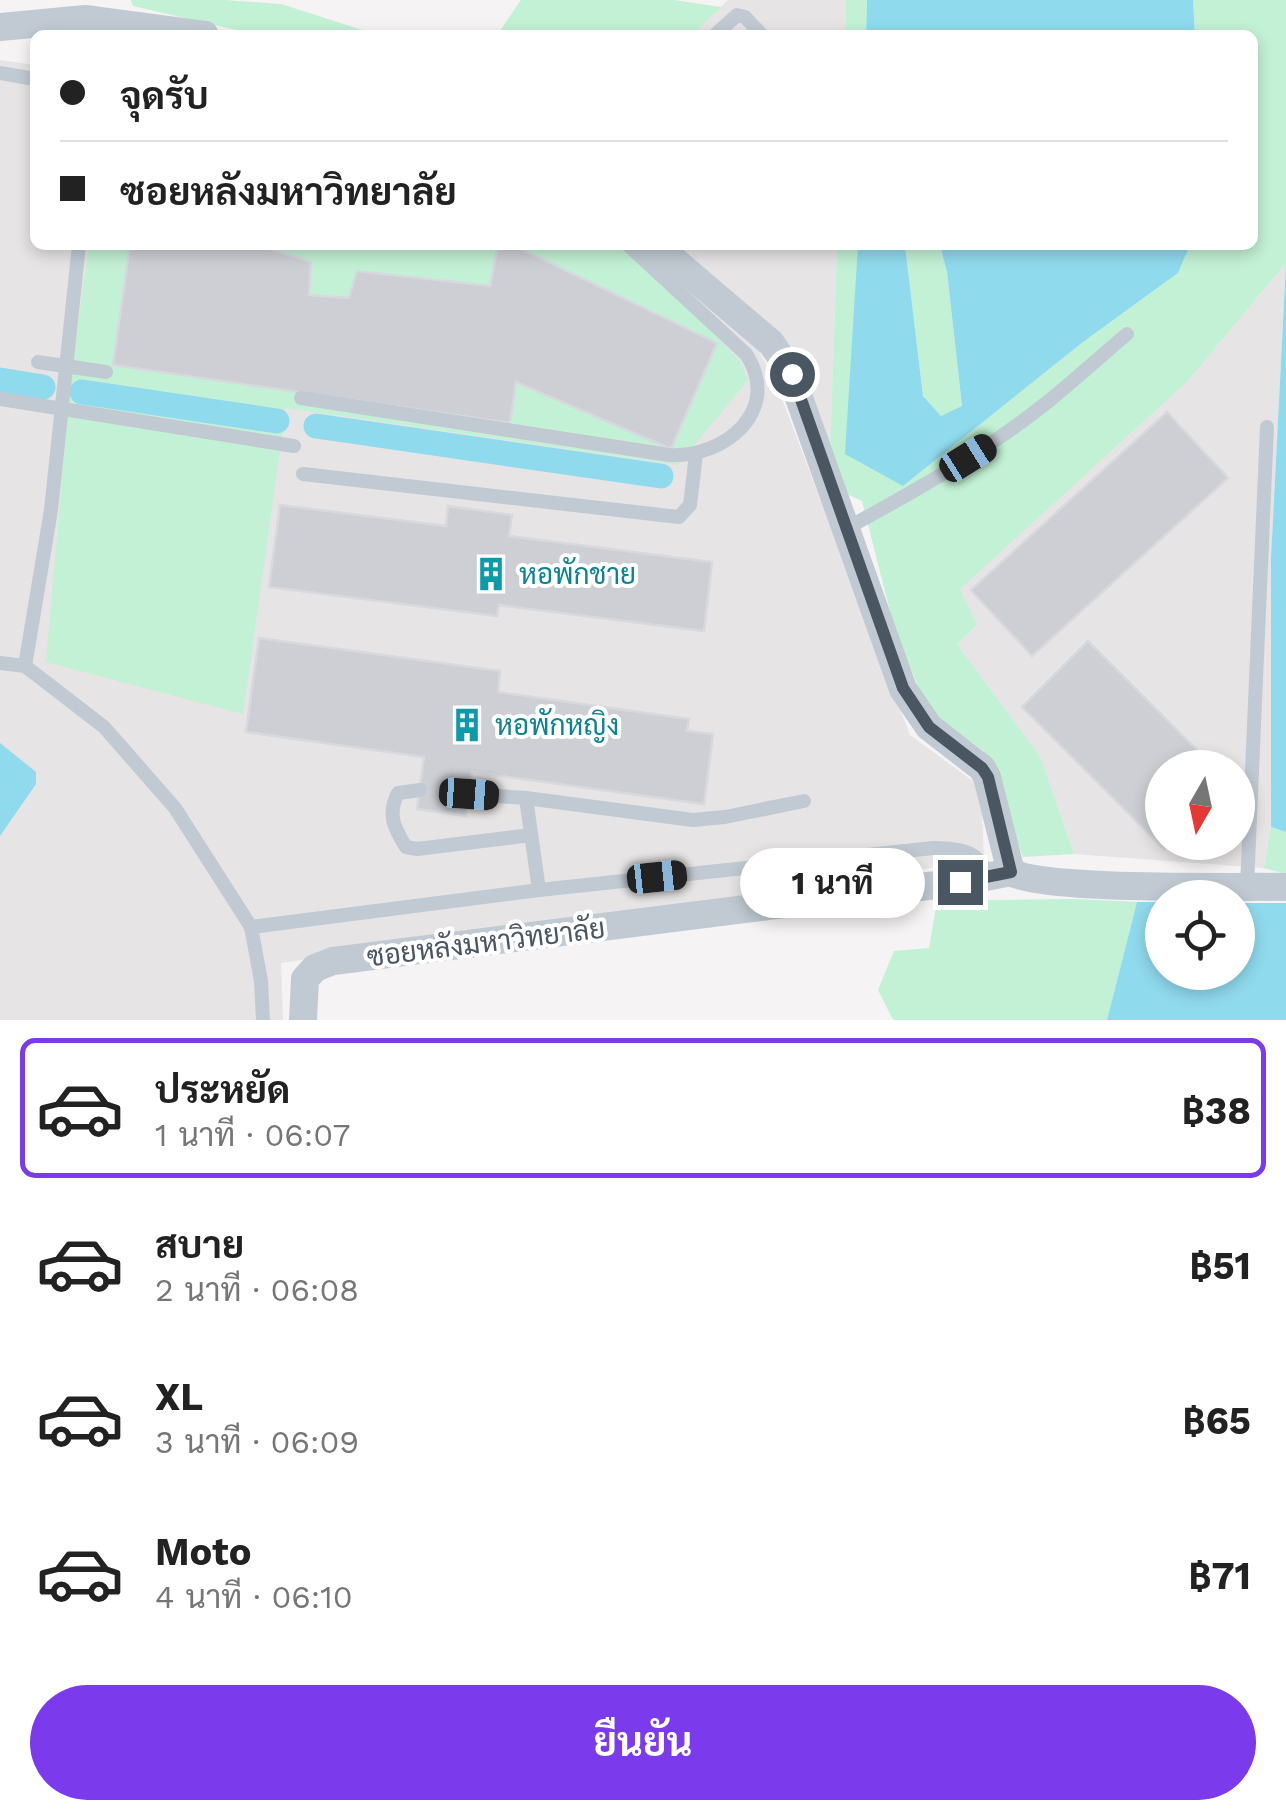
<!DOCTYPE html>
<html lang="th">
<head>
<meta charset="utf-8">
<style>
	:root { --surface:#fff; --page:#f6f6f6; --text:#222; --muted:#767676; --line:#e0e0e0; --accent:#7c3aed }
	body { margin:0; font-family:"Work Sans",Sarabun,sans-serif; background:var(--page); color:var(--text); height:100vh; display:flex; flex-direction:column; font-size:38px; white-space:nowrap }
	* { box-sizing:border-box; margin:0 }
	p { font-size:32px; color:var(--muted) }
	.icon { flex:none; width:55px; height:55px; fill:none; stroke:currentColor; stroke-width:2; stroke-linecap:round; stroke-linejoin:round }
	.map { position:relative; height:1020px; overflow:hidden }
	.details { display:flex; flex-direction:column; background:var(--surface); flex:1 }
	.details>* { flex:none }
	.guide { position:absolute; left:30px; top:30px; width:1228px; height:220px; border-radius:15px; box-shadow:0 5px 15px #0003; display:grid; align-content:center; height:220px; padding:0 30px; background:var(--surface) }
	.needle { width:65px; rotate:189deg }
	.tools { position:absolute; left:1145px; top:750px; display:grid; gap:20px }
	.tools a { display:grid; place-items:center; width:110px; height:110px; border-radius:50%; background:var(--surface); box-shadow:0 5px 15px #0003; font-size:50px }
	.end { position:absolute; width:45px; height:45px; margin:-22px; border:12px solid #4a5661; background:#fff; box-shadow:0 0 0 5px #fff }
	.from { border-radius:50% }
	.bubble { position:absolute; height:70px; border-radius:35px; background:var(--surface); box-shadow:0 5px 15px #0003; font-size:32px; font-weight:700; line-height:70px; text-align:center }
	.car { position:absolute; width:30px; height:60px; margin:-30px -15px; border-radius:12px; box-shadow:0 0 8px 2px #0007; background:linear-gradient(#222 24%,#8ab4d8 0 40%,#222 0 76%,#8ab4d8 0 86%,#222 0) }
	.guide b { display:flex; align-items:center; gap:35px; height:95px; font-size:38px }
	.guide b+b { border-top:2px solid var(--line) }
	.guide i { width:25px; height:25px; background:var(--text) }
	ul { padding:18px 0 0; list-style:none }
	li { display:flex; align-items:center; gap:30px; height:140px; margin:0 20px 15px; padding:0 10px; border:5px solid transparent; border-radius:15px }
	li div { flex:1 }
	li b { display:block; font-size:38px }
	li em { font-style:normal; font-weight:700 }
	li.active { border-color:var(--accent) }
	li>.icon { width:90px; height:90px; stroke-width:1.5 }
	.action { display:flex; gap:20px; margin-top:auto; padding:20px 30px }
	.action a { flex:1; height:115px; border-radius:60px; background:var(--accent); color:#fff; font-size:40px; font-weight:700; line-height:115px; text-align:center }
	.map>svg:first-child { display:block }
	.education { fill:#e6e4e5; fill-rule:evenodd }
	.green { fill:#c3f1d5 }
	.water { fill:#90daee }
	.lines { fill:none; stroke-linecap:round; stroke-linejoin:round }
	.canal { stroke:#90daee; stroke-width:25 }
	.building { fill:#cdcfd5; stroke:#d7d9de; stroke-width:2.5 }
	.lane { stroke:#c1cad2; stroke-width:14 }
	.street { stroke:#c1cad2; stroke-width:28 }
	.route { stroke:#4a5661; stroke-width:12 }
	.labels { text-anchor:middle; stroke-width:8; stroke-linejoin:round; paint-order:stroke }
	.culture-label { font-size:28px; fill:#0d838f; stroke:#fff; text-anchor:start }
	.street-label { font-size:28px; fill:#4a5661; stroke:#fff }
</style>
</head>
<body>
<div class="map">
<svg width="1286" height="1020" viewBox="0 0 1286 1020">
	<rect width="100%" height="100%" fill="#f5f3f3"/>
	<g class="education">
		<polygon points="728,0 846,0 845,35 692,35"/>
		<polygon points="0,60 35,65 35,245 644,245 753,341 774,378 910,735 981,787 984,860 281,963 283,1020 0,1020"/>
		<polygon points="675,245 837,245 830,451 795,349"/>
		<path d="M1286 263 1271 558V827L1264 868 1074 854 1041 758 957 644 977 625 959 589 1188 381ZM1162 768H1238V842H1162Z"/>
	</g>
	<g class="green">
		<polygon points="131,0 225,0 281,4 378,35 258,35 133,6"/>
		<polygon points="521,0 674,0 721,7 692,35 497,35"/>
		<polygon points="846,0 867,0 866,35 845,35"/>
		<polygon points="1193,0 1286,0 1286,263 1188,381 960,589 977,625 957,644 1041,758 1074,854 1023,857 984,751 928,710 895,631 862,501 847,494 830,451 837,245 858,245 856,312 903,486 1083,342 1178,273 1190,245 1252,245 1252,35 1195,35"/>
		<polygon points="89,245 627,245 740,361 748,380 678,465 286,408 243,714 46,662 71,376"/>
		<polygon points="905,245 940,245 947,272 962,407 941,416 923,396"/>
		<polygon points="1271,827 1286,832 1286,874 1264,868"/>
		<polygon points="1076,899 1137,902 1107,1020 893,1020 878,990 894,951 929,948 937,901"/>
	</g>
	<g class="water">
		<polygon points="867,0 1193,0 1195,35 866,35"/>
		<polygon points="858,245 905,245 923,396 941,416 962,406 947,272 940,245 1190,245 1178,273 1083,342 903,486 845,454"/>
		<polygon points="1286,263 1286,832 1271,827 1271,558"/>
		<polygon points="0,743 36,772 36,784 0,836"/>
		<polygon points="1137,902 1162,902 1162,972 1238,972 1238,903 1286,903 1286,1020 1107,1020"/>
	</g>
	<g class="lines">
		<g class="canal">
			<polyline points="0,380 43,387"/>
			<polyline points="82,392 277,421"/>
			<polyline points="316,426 661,476"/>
		</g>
	</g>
	<g class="building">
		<polygon points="130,245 258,245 311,262 309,295 349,298 357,271 490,286 498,245 513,245 717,343 671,449 516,382 510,423 113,365"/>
		<polygon points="1167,412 1228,478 1032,656 971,590"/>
		<polygon points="280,505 446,526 448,506 512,515 509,536 712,562 704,631 499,605 497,616 269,587"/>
		<polygon points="259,638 500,671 498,692 689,719 687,731 713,734 704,804 472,772 466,816 417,809 424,757 246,732"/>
		<polygon points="1088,641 1215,768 1162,768 1162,842 1171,842 1164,849 1022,707"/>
	</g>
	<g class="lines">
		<g class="lane">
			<polyline points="715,35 737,15 745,17 762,35"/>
			<polyline points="0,73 35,79"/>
			<polyline points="38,362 106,372"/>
			<path d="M301 398 669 455C724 458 783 411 746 354L628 245"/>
			<polyline points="0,399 294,446"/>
			<polyline points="303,474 679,517 690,505 696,454"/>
			<path d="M847 528C917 490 988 450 1050 400 1076 379 1101 356 1127 334"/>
			<polyline points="0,663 25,666 104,727 175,808 251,927 261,981 263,1020"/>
			<polyline points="25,666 51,510 79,245"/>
			<path d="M420 790 398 793C387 814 394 828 406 847L417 849 531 835"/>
			<polyline points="469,794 526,798 693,820 725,817 804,801"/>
			<polyline points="526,798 539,890"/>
			<polyline points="1247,886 1267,427"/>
			<path d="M251 927 539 890 933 848C960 849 977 849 989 876"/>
		</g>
		<g class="street">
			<polyline points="0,27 85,19 205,35"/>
			<polyline points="656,245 771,343 788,367 903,689 929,727 982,768 987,777 1011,872"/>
			<path d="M1011 872C1042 891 1238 886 1286 887"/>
			<polyline points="303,1020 305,979 315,968 333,961 960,882 1011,872"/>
		</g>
	</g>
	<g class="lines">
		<polyline class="route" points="792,374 903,688 929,727 982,768 988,777 1011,872 960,882"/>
	</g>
	<defs>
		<g id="building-bare" transform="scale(2.7)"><path d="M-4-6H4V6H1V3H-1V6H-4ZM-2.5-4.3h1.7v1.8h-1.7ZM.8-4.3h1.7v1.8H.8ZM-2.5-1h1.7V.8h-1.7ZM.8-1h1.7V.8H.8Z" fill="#0f9aa8" stroke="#fff" stroke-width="2.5" paint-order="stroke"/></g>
	</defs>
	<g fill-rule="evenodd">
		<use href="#building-bare" x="491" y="574"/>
		<use href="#building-bare" x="467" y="725"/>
	</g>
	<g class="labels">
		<g class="culture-label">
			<text x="519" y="584">หอพักชาย</text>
			<text x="495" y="735">หอพักหญิง</text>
		</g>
		<g class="street-label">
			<text transform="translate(486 942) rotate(-7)" y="10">ซอยหลังมหาวิทยาลัย</text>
		</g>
	</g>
</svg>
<div class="tools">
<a><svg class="needle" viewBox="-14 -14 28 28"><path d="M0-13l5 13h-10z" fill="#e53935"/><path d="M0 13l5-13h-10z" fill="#767676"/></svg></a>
<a><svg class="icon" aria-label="locate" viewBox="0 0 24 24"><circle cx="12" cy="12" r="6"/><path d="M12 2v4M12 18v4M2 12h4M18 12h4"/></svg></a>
</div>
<i class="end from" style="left:792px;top:374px"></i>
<i class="end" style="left:960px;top:882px"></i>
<div class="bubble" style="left:740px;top:848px;width:185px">1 นาที</div>
<i class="car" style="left:968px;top:458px;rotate:58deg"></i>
<i class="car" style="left:469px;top:794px;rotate:94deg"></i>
<i class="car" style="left:657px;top:877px;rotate:84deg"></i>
<div class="guide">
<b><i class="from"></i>จุดรับ</b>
<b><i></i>ซอยหลังมหาวิทยาลัย</b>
</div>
</div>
<section class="details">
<ul>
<li class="active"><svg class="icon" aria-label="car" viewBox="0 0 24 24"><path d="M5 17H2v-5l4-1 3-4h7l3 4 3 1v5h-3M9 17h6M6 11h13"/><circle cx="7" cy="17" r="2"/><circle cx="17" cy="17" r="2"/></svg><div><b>ประหยัด</b><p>1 นาที · 06:07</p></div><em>฿38</em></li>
<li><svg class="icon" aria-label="car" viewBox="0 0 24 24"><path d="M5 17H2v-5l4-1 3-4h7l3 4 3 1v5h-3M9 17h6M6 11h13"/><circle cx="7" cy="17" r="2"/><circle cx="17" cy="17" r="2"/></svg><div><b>สบาย</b><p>2 นาที · 06:08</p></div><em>฿51</em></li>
<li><svg class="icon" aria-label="car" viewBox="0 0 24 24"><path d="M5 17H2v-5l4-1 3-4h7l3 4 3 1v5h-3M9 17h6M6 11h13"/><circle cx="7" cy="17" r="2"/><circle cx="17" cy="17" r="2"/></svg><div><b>XL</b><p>3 นาที · 06:09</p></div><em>฿65</em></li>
<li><svg class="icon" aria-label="car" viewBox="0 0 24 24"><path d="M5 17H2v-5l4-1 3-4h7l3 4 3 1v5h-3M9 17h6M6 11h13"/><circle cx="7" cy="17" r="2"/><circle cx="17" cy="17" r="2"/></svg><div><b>Moto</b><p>4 นาที · 06:10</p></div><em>฿71</em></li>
</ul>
<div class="action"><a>ยืนยัน</a></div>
</section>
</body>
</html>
